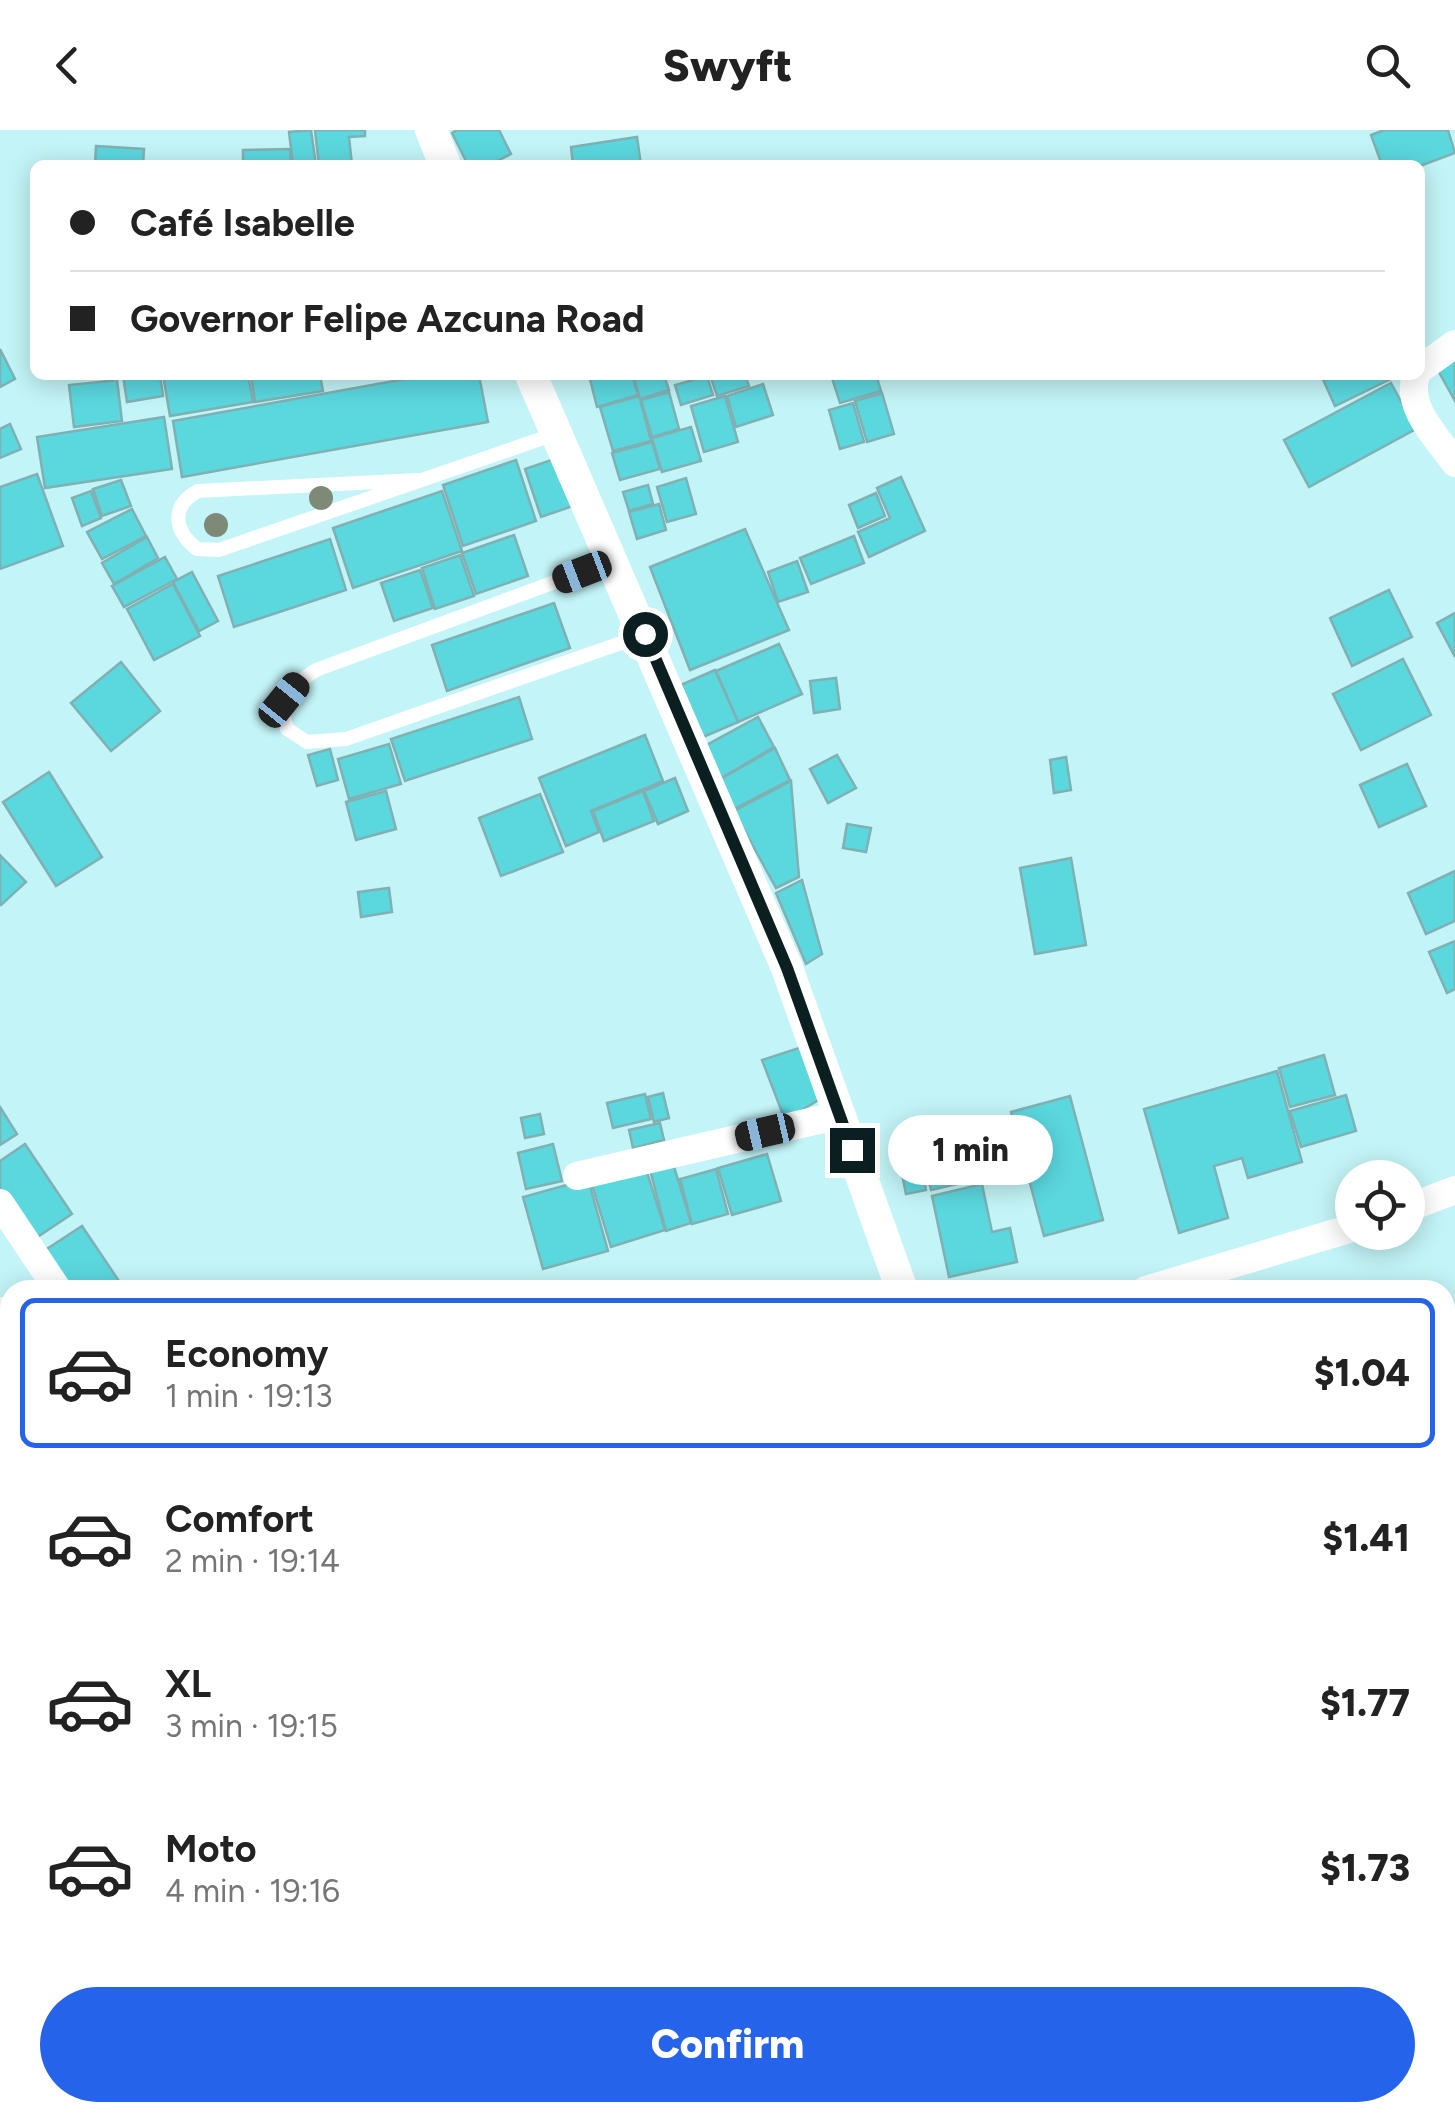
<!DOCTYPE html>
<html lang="en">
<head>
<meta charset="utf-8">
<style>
	:root { --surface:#fff; --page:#f2f2f2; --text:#222; --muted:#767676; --line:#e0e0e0; --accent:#2563eb }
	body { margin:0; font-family:Figtree,sans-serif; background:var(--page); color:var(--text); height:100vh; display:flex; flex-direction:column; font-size:38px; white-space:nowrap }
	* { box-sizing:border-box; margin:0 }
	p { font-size:32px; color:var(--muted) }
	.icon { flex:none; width:55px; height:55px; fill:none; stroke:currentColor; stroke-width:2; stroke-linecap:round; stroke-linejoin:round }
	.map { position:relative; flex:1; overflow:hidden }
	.side { position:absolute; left:0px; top:1150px; width:1455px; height:842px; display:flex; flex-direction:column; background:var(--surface); border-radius:30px 30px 0 0; box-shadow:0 5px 25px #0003 }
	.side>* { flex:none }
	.hud { position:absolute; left:30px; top:30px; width:1395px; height:220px; border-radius:15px; box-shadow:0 5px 25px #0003; display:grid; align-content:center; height:220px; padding:0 40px; background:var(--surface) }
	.fabs { position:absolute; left:1335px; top:1030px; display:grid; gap:20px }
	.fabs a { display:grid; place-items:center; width:90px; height:90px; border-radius:50%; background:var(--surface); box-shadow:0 5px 25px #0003; font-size:50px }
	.end { position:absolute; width:45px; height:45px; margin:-22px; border:12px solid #0b1e20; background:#fff; box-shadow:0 0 0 5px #fff }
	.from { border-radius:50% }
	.bubble { position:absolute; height:70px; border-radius:35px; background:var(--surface); box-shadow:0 5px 25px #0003; font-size:32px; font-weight:800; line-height:70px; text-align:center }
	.car { position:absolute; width:30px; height:60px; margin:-30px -15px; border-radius:12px; box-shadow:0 0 8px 2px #0007; background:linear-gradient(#222 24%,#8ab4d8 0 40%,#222 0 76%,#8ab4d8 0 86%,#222 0) }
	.hud b { display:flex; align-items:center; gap:35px; height:95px; font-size:38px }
	.hud b+b { border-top:2px solid var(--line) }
	.hud i { width:25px; height:25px; background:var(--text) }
	ul { padding:18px 0 0; list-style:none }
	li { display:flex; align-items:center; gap:30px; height:150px; margin:0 20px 15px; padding:0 20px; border:5px solid transparent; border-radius:15px }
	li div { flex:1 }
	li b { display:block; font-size:38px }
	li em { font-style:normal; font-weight:800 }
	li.active { border-color:var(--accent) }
	li>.icon { width:90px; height:90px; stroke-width:1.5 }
	.primary-button { display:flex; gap:20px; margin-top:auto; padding:20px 40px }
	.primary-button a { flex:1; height:115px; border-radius:60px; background:var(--accent); color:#fff; font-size:40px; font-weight:800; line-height:115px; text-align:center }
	header { display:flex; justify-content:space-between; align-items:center; height:130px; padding:0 40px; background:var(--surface); font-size:45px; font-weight:800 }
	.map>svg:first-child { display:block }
	.building { fill:#5bd7de; stroke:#81b0b3; stroke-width:2.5 }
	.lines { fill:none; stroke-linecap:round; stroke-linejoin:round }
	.service { stroke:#fff; stroke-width:14 }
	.minor { stroke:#fff; stroke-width:28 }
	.tertiary { stroke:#fff; stroke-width:32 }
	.tree { fill:#7e8978 }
	.route { stroke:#0b1e20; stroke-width:12 }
</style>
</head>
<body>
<header><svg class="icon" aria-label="back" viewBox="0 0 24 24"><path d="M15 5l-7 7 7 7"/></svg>Swyft<svg class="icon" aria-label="search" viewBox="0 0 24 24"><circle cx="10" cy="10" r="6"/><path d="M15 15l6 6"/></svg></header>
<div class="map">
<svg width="1455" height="1992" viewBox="0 0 1455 1992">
	<rect width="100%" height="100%" fill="#c3f4f7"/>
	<g class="building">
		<polygon points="311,0 316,35 293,35 289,2"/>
		<polygon points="315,0 365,0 365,6 349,7 352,35 319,35"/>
		<polygon points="457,0 499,0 511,24 489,35 468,35 452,3"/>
		<polygon points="1384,0 1448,0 1455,23 1420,36 1382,35 1371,5"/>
		<polygon points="637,7 641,35 573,35 571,17"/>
		<polygon points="96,16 144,19 143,35 95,35"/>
		<polygon points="290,19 291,35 243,35 243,20"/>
		<polygon points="0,219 15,249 0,257"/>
		<polygon points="1455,224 1455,271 1435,235"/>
		<polygon points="123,245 160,245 163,266 127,272"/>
		<polygon points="163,245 248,245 253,272 170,286"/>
		<polygon points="251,245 320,245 323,261 255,272"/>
		<polygon points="427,245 479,245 488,292 182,347 173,291"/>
		<polygon points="602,245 632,245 638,265 597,277 590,249"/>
		<polygon points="633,245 664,245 669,260 640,269"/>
		<polygon points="710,245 745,245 749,256 717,266"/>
		<polygon points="831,245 876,245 881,261 840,273"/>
		<polygon points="1321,245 1399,245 1335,276"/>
		<polygon points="707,246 713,265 681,275 675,255"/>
		<polygon points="117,250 122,291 74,297 69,255"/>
		<polygon points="1391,253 1416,299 1309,357 1284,310"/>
		<polygon points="763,254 773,285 736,297 727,266"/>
		<polygon points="669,262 679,299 652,307 641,270"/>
		<polygon points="882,263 894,304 867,312 855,271"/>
		<polygon points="639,266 651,311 613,321 600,277"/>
		<polygon points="725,266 738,312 704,322 691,276"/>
		<polygon points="853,273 864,312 840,319 829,280"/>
		<polygon points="164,287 172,339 45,358 37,307"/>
		<polygon points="10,294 21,319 0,328 0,299"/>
		<polygon points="691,297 701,331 662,342 652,308"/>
		<polygon points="652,312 660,339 620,350 612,323"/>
		<polygon points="557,328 573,376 541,387 525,339"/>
		<polygon points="516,330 536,391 463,416 443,355"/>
		<polygon points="37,344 63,416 0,439 0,357"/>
		<polygon points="901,347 925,401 869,427 858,402 890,388 877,358"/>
		<polygon points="686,348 696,384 667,392 657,357"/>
		<polygon points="121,350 131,376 102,386 93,359"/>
		<polygon points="648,355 653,374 629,381 623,362"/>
		<polygon points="91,361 101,388 82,396 72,368"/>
		<polygon points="442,361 462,421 353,458 333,398"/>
		<polygon points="876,363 885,386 858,398 849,375"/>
		<polygon points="659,374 666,400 637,409 629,382"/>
		<polygon points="132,379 146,406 102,429 87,402"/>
		<polygon points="745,399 789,500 690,540 650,437"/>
		<polygon points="514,405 528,446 476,464 462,423"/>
		<polygon points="854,406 864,433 811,454 800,428"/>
		<polygon points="147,407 158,428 114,454 102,433"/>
		<polygon points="330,409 346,460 234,497 218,446"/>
		<polygon points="460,425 474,466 435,479 422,438"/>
		<polygon points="165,427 177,449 124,477 112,456"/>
		<polygon points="797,431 808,462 778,472 768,442"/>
		<polygon points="420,440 433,478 394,491 381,453"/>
		<polygon points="192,442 218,491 199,501 173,452"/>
		<polygon points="173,454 200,506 154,530 127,479"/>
		<polygon points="1389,460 1412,507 1352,536 1330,488"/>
		<polygon points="554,473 570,518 447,561 432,515"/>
		<polygon points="1455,483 1455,527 1437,493"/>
		<polygon points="779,514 802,564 738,592 716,541"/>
		<polygon points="1403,529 1431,585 1361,620 1333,564"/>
		<polygon points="121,532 160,581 111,621 71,573"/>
		<polygon points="715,540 738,592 703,607 681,555"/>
		<polygon points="836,548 840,579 814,583 810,551"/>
		<polygon points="519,567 532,609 405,651 391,609"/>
		<polygon points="758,587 774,617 718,650 701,618"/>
		<polygon points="645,605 663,651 591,681 599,702 566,716 539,648"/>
		<polygon points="389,614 401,654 349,669 338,629"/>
		<polygon points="775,618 790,650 734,679 719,650"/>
		<polygon points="330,619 338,650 317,656 308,625"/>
		<polygon points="837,625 856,658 828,673 810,639"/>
		<polygon points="1066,627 1071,660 1054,663 1050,630"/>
		<polygon points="1407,634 1426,676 1379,697 1360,655"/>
		<polygon points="49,642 102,727 56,756 3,672"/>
		<polygon points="675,648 688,681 658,694 644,661"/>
		<polygon points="791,651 799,747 776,758 734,681"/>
		<polygon points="386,661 396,699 356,710 346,672"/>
		<polygon points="643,661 654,691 604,711 593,681"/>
		<polygon points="540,664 563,722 501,746 479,688"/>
		<polygon points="847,694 871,698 866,722 843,718"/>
		<polygon points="0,725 26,752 1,775 0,774"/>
		<polygon points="1071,728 1086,815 1035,824 1020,738"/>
		<polygon points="1455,741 1455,791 1426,804 1408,763"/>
		<polygon points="802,750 822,824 806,834 776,763"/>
		<polygon points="389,758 392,782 361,787 358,762"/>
		<polygon points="1455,811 1455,859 1447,863 1429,822"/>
		<polygon points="802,917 822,968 785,990 762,930"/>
		<polygon points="1324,925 1335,965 1290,977 1279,938"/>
		<polygon points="1277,941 1302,1032 1248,1048 1242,1028 1214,1036 1228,1088 1179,1103 1144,979"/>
		<polygon points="663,963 669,988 654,992 648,967"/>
		<polygon points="645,964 651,989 613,998 607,973"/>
		<polygon points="1346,965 1356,1001 1301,1017 1290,981"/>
		<polygon points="1070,966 1103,1090 1044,1106 1011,982"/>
		<polygon points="0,977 17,1004 0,1015"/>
		<polygon points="540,984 544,1004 525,1008 521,988"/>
		<polygon points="660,993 664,1010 633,1018 629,1000"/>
		<polygon points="1011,1006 1018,1040 931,1060 923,1026"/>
		<polygon points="25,1014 72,1084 33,1110 0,1060 0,1031"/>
		<polygon points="553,1014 562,1051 526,1059 518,1023"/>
		<polygon points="767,1024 781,1071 732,1085 718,1038"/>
		<polygon points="919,1024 926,1060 906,1064 899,1029"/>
		<polygon points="673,1033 691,1093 666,1101 650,1040"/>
		<polygon points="646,1039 665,1100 611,1117 592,1055"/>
		<polygon points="716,1039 728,1084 692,1094 680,1049"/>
		<polygon points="588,1049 608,1121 543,1139 523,1067"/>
		<polygon points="982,1054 992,1102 1010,1098 1017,1132 949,1147 932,1066"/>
		<polygon points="82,1096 125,1160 63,1160 39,1124"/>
		<polygon points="10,1201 10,1247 7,1243 0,1248 0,1210"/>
		<polygon points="1446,1351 1455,1370 1455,1386 1445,1392"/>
		<polygon points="4,1411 10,1429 10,1470 0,1474 0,1412"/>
		<polygon points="242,1982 279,1982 282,1992 229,1992 228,1988"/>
	</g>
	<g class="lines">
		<g class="service">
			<path d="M418 350 198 361C170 376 174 401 197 419L219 420 555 304"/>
			<path d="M612 431 316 540C292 556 277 570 287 599L307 612 346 609 644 505"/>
		</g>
		<g class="minor">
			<polyline points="1420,239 1455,214"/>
			<path d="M1416 245C1405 277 1437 307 1455 333"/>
			<polyline points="577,1046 840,985"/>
			<polyline points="0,1073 58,1160"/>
			<polyline points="1408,1078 1455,1060"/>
			<polyline points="1146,1160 1352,1098"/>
			<polyline points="0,1181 10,1181"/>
			<polyline points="0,1321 10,1349"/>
			<polyline points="0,1572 10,1567"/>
			<polyline points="391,1982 395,1992"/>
		</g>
		<g class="tertiary">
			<polyline points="431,0 445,35"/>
			<polyline points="531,245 787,838 902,1160"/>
			<polyline points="1212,1982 1216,1992"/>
		</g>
	</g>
	<g class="tree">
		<circle cx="321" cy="368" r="12"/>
		<circle cx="216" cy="395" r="12"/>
	</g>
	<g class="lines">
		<polyline class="route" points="645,504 787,838 852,1020"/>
	</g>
</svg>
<div class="fabs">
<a><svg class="icon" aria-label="locate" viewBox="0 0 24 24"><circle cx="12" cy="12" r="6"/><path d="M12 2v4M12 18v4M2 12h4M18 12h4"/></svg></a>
</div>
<i class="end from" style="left:645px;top:504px"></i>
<i class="end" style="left:852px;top:1020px"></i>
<div class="bubble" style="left:888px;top:985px;width:165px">1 min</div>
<i class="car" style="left:582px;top:442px;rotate:249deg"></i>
<i class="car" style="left:284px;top:570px;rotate:39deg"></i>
<i class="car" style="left:765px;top:1002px;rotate:257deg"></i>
<div class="hud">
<b><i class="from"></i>Café Isabelle</b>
<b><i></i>Governor Felipe Azcuna Road</b>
</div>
<section class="side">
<ul>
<li class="active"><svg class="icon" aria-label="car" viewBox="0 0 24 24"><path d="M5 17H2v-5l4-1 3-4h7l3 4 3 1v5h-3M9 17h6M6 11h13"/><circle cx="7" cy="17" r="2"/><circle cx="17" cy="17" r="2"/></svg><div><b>Economy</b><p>1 min · 19:13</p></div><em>$1.04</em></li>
<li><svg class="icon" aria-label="car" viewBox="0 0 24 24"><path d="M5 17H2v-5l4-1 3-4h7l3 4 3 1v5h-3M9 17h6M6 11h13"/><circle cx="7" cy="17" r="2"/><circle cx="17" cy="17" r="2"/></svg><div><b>Comfort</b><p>2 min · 19:14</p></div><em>$1.41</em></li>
<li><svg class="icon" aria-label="car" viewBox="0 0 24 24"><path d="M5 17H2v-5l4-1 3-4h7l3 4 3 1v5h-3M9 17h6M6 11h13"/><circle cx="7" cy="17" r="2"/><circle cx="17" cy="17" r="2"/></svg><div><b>XL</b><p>3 min · 19:15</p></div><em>$1.77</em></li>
<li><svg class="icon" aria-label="car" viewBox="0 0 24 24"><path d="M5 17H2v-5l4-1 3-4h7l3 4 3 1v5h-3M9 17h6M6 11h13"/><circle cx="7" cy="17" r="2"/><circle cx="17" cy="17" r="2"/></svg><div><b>Moto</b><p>4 min · 19:16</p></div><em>$1.73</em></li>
</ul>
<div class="primary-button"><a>Confirm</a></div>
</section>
</div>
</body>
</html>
